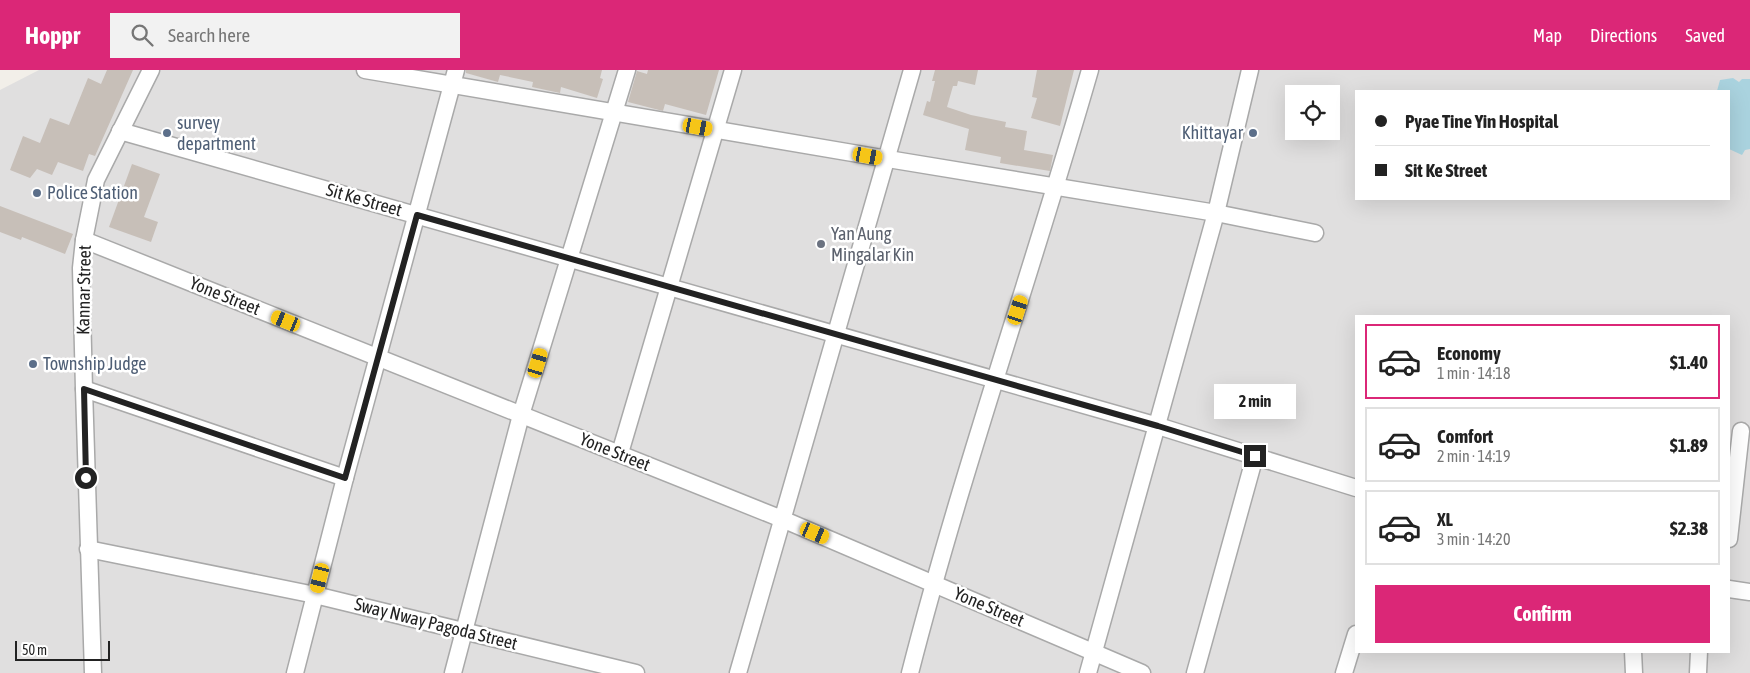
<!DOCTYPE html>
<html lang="en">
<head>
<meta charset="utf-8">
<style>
	:root { --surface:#fff; --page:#f2f2f2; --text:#222; --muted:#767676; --line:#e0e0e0; --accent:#db2777 }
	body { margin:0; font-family:"Asap Condensed",sans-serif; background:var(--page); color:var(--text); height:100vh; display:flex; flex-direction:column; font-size:19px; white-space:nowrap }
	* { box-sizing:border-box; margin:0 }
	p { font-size:16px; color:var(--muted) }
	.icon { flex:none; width:28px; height:28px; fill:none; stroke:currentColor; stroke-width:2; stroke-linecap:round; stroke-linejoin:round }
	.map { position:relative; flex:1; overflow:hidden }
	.sheet { position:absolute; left:1355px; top:245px; width:375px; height:338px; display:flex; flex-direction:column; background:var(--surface); border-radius:0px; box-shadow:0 5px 20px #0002 }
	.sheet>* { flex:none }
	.top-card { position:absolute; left:1355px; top:20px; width:375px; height:110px; border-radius:0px; box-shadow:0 5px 20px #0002; display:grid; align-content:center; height:110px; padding:0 20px; background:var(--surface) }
	.fabs { position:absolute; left:1285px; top:15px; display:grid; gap:10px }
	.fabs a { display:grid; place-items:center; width:55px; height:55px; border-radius:0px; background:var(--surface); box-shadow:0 5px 20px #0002; font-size:25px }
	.scale { position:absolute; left:15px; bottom:12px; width:95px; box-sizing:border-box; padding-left:5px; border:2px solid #222; border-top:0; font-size:14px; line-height:18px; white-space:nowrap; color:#222; -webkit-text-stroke:4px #fff; paint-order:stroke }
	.end { position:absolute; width:22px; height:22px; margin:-11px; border:6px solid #222; background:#fff; box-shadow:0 0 0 2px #fff }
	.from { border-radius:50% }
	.bubble { position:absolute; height:35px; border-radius:0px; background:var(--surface); box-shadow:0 5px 20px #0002; font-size:16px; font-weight:700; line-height:35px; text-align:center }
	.car { position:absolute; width:15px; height:30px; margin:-15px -8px; border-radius:6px; box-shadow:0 0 4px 1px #0007; background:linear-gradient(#f5c518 24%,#345 0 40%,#f5c518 0 76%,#345 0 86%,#f5c518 0) }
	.top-card b { display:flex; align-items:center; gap:18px; height:48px; font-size:19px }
	.top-card b+b { border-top:1px solid var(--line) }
	.top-card i { width:12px; height:12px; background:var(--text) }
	ul { padding:9px 0 0; list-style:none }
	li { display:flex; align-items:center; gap:15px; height:75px; margin:0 10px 8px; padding:0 10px; border:2px solid var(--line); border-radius:0px }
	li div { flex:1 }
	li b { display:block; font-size:19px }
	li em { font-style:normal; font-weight:700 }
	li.current { border-color:var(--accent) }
	li>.icon { width:45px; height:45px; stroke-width:1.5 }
	.cta { display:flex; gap:10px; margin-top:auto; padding:10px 20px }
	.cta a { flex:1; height:58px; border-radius:0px; background:var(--accent); color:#fff; font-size:20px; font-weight:700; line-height:58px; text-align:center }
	header { display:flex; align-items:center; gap:30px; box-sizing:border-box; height:70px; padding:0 25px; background:var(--accent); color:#fff }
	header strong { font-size:24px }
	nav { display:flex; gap:28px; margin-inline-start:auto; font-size:18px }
	.search { width:350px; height:45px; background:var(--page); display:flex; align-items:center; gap:12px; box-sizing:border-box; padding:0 18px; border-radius:0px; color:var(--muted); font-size:19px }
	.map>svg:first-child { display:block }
	.residential { fill:#e0dfdf; fill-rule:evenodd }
	.water { fill:#aad3df }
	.building { fill:#c7bfb8 }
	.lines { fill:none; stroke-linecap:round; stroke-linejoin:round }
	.minor-casing { stroke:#a9a9a9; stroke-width:19 }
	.minor { stroke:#fff; stroke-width:16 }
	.route { stroke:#222; stroke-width:6 }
	.service-dot { fill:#5c6f8a; stroke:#fff; stroke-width:2 }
	.worship-dot { fill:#6b7280; stroke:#fff; stroke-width:2 }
	.labels { text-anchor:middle; stroke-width:5; stroke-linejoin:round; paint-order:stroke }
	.service-label { font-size:18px; fill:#4e5e75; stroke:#fff; text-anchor:start }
	.street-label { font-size:18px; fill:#222; stroke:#fff }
	.worship-label { font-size:18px; fill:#5b616d; stroke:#fff; text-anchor:start }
</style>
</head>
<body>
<header>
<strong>Hoppr</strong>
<div class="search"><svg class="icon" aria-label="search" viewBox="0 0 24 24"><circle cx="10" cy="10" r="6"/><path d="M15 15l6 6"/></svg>Search here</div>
<nav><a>Map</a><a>Directions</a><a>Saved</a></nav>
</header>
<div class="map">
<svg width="1750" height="603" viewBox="0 0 1750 603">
	<rect width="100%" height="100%" fill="#f2efe9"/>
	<path class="residential" d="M39 0H1750V603H0V20ZM1356 21H1729V129H1356ZM1294 24H1331V61H1294ZM1356 246H1729V581H1356Z"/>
	<polygon class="water" points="1733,8 1739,12 1742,9 1750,9 1750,79 1745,80 1742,85 1729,79 1729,21 1717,21 1720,10"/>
	<g class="building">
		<polygon points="107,0 133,0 95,86 89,84 83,101 58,92 52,105 37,99 30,108 10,100 23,66 40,73 50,48 69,55 88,8 101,14"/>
		<polygon points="466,0 602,0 600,8 603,9 597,28 561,17 560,23 532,17 533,12 500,5 498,12 466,3"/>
		<polygon points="648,0 719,0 706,45 665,34 663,41 628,32 637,1 647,4"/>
		<polygon points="935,0 978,0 975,15 958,11 957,16 953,16 947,37 971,45 1006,52 1005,57 1027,61 1024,80 1053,85 1050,101 1000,93 1001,87 965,80 969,59 923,45 927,31 930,32 935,11 932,11"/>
		<polygon points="1037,0 1074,0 1060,56 1031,48 1037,28 1032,27"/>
		<polygon points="132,94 160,104 144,147 158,152 151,172 109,157"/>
		<polygon points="0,136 73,164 65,184 22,167 21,170 0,162"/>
	</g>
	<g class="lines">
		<g class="minor-casing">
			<g id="minor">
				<polyline points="365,0 888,89 1216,143 1315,163"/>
				<polyline points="120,61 1158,356 1356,418"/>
				<polyline points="84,170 782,449 1142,603"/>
				<polyline points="84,319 345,408"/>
				<polyline points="620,383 733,0"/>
				<polyline points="1729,469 1741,361"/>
				<polyline points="88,479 315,525 636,603"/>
				<polyline points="1729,519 1750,522"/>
				<polyline points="1633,581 1634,603"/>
				<polyline points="93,603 84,319 81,198 84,170 96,110 151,0"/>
				<polyline points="295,603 345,408 456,0"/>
				<polyline points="453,603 521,345 627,0"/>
				<polyline points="738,603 912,0"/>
				<path d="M910 603C962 400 1032 202 1090 0"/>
				<polyline points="1088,603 1216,143 1250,0"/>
				<polyline points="1195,603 1255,386"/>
				<polyline points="1344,603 1356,564"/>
				<polyline points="1698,603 1699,581"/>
			</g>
		</g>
		<use href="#minor" class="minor"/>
	</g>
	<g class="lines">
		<polyline class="route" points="86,408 84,319 345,408 417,145 1158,356 1255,386"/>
	</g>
	<g class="service-dot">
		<circle cx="167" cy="63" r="5"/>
		<circle cx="1253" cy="63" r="5"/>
		<circle cx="37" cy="123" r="5"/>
		<circle cx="33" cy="294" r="5"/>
	</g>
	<circle class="worship-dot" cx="821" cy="174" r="5"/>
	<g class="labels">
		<g class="service-label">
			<text x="177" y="59">survey<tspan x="177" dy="21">department</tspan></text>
			<text x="1243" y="69" text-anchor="end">Khittayar</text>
			<text x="47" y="129">Police Station</text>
			<text x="43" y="300">Township Judge</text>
		</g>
		<g class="street-label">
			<text transform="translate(364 130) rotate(16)" y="6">Sit Ke Street</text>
			<text transform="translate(84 220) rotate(-89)" y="6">Kannar Street</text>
			<text transform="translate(225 226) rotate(22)" y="6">Yone Street</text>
			<text transform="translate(615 382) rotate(22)" y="6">Yone Street</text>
			<text transform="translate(989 537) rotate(23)" y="6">Yone Street</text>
			<text transform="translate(436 554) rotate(14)" y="6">Sway Nway Pagoda Street</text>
		</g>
		<g class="worship-label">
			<text x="831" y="170">Yan Aung<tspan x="831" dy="21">Mingalar Kin</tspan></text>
		</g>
	</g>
</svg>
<div class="fabs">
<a><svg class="icon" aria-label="locate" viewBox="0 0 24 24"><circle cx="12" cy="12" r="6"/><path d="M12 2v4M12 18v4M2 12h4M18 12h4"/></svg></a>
</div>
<div class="scale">50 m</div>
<i class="end from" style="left:86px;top:408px"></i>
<i class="end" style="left:1255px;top:386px"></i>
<div class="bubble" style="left:1214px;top:314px;width:82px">2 min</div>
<i class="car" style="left:698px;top:57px;rotate:100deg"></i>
<i class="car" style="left:868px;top:86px;rotate:100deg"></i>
<i class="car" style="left:1018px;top:240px;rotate:18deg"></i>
<i class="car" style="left:286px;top:251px;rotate:292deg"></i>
<i class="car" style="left:538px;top:293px;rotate:17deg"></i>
<i class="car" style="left:815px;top:463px;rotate:113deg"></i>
<i class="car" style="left:320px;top:508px;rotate:194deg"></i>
<div class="top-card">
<b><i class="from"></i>Pyae Tine Yin Hospital</b>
<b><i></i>Sit Ke Street</b>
</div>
<section class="sheet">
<ul>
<li class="current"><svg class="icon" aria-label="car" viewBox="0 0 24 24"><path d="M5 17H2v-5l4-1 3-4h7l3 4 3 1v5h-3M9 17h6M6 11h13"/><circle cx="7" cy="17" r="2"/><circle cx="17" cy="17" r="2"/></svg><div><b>Economy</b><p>1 min · 14:18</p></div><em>$1.40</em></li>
<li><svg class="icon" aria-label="car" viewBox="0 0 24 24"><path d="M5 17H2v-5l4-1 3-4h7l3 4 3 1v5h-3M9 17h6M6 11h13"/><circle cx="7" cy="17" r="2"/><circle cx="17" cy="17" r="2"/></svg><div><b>Comfort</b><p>2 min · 14:19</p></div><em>$1.89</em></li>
<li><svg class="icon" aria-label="car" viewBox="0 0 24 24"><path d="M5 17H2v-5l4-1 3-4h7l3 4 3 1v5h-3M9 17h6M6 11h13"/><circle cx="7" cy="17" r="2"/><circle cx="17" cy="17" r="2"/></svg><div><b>XL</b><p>3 min · 14:20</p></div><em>$2.38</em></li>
</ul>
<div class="cta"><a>Confirm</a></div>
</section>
</div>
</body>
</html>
